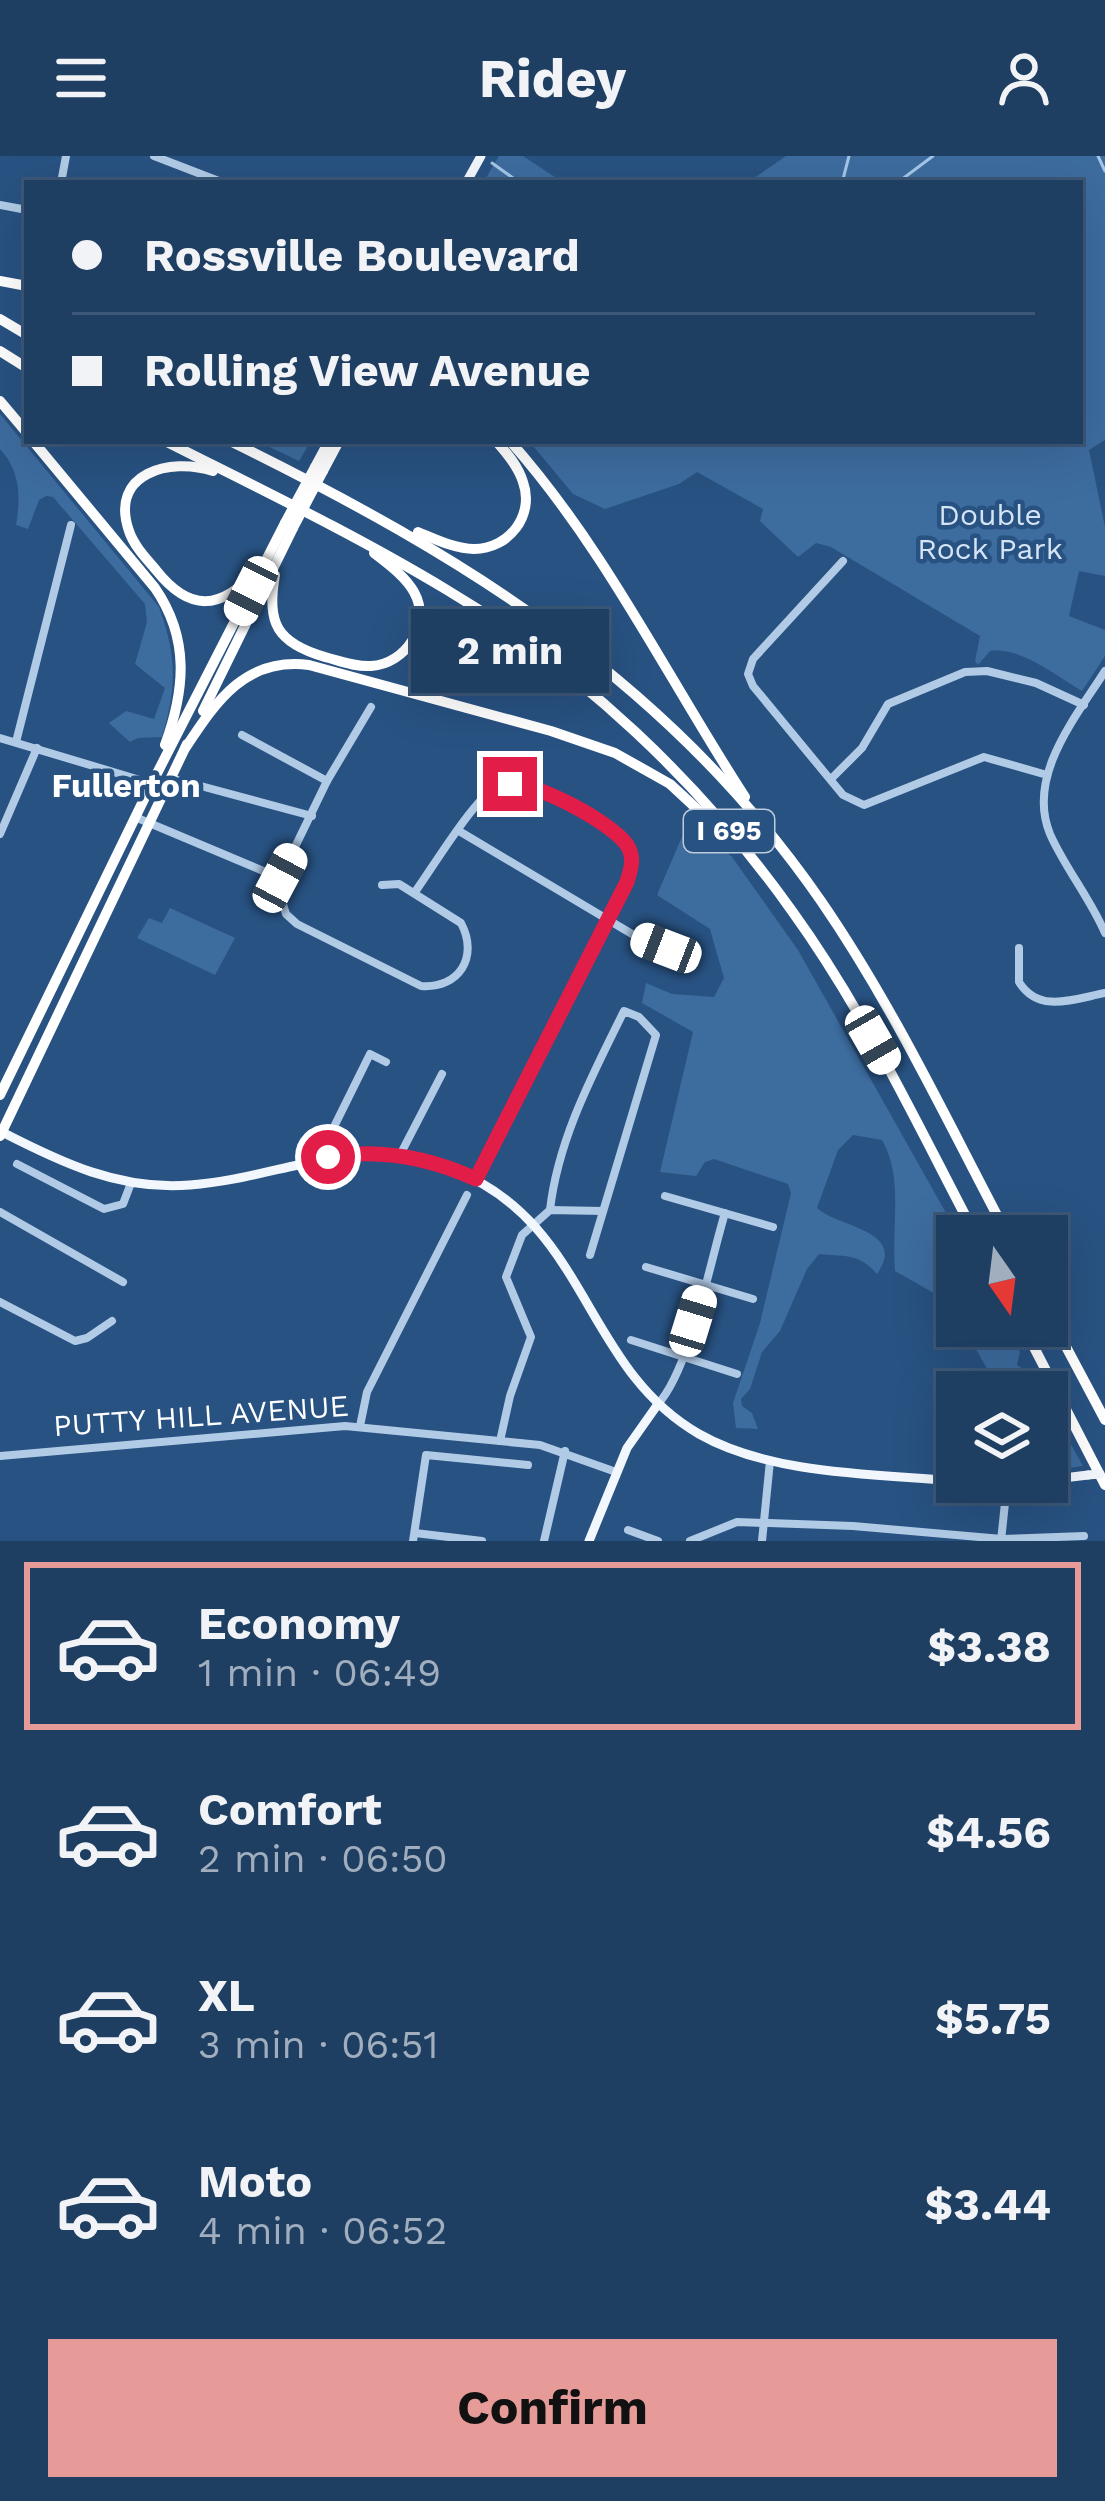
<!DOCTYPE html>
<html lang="en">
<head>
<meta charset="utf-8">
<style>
	:root { --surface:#1e3e62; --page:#264568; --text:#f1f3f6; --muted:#a1aebe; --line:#3c5777; --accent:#e69b98 }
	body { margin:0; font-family:"Work Sans",sans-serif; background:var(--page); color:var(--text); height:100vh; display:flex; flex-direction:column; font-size:45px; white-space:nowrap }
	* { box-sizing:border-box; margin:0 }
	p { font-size:39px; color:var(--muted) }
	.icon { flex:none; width:66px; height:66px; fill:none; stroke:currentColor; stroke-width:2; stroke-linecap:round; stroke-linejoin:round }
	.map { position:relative; height:1385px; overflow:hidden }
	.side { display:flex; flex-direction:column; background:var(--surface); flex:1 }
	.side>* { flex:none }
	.banner { position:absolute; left:24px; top:24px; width:1059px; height:264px; border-radius:0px; box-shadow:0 12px 48px #0002,0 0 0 3px var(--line); display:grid; align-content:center; height:264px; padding:0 48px; background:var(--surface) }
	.needle { width:78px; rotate:166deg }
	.buttons { position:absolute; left:936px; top:1059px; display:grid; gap:24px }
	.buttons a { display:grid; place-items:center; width:132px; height:132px; border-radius:0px; background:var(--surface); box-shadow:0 12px 48px #0002,0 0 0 3px var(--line); font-size:60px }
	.end { position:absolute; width:54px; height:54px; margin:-27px; border:15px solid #e11d48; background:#fff; box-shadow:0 0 0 6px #fff }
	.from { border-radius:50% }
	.bubble { position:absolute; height:84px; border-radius:0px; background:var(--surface); box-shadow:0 12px 48px #0002,0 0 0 3px var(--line); font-size:39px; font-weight:700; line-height:84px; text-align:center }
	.car { position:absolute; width:36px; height:72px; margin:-36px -18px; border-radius:15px; box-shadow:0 0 9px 3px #0007; background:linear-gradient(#fff 24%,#345 0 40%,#fff 0 76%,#345 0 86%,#fff 0) }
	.banner b { display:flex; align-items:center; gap:42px; height:114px; font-size:45px }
	.banner b+b { border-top:3px solid var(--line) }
	.banner i { width:30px; height:30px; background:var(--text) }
	ul { padding:21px 0 0; list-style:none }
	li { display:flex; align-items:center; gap:36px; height:168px; margin:0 24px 18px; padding:0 24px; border:6px solid transparent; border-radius:0px }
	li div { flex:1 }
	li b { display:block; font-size:45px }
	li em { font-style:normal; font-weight:700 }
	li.active { border-color:var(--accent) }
	li>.icon { width:108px; height:108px; stroke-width:1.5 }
	.button { display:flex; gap:24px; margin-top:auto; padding:24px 48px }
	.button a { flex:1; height:138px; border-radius:0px; background:var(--accent); color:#111; font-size:48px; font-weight:700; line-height:138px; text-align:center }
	header { display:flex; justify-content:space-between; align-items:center; height:156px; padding:0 48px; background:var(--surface); font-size:54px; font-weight:700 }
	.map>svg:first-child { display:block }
	.green { fill:#3d6c9f }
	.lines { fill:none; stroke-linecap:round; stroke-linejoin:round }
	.stream { stroke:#a5c6e7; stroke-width:3 }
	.minor { stroke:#b1cbe6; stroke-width:8 }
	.major { stroke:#f2f7fd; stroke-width:9 }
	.highway { stroke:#fff; stroke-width:10 }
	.major-bridge { stroke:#f2f7fd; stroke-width:9 }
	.highway-bridge { stroke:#fff; stroke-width:10 }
	.route { stroke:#e11d48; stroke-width:15 }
	.labels { text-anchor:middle; stroke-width:9; stroke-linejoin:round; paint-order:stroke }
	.shield { fill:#285282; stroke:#becbda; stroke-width:3 }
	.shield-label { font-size:27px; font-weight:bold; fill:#fff }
	.park-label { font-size:30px; fill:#d4e4f5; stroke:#285282 }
	.street-label { font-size:30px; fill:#fff; stroke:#285282 }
	.neighbourhood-label { font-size:33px; font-weight:bold; fill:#fff; stroke:#285282 }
</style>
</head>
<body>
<header><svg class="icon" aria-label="menu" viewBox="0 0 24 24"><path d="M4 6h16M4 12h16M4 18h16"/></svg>Ridey<svg class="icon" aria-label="person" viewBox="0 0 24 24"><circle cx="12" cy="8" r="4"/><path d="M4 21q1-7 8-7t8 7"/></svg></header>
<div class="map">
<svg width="1105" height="1385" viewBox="0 0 1105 1385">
	<rect width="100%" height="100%" fill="#285282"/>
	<g class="green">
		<polygon points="499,0 523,0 564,27 483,27"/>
		<path d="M786 0H1105V284L1089 294 1105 371V420L1079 415 1069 460 1105 474V500L1082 535C1055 519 1022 491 990 495L978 509 975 505 980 480 831 391 816 387 798 401 760 365 763 353 697 316 679 328 605 353 573 338 529 285H1080V27H747Z"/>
		<path d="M0 258 159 451C177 501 177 531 162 581L138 582 130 586 109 567 126 555 154 563 165 532 135 508 147 466 145 448 53 341 46 340 39 344 28 373 16 369C21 341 20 314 0 293Z"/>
		<polygon points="257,285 311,285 299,305"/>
		<path d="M690 662 732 701 798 794 959 1080 957 1159 955 1149 895 1115C891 1072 904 1022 882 984L853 979 838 994 817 1052C839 1072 908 1074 877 1118 858 1096 844 1101 819 1098L807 1113 780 1175 762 1196 750 1233 741 1243 742 1250 752 1257 758 1273 736 1272 733 1247 760 1167 791 1037 788 1028 714 1003 705 1006 696 1020 660 1016 693 876 642 847 646 827 672 838 714 841 724 822 710 773 657 739Z"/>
		<polygon points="170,752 235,782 215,819 137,782 149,762 162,767"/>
		<polygon points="963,1170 1006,1170 1020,1196 1017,1209 1032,1219 1041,1236 1000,1236"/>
		<polygon points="1047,1246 1083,1310 1060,1313 1047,1292"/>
	</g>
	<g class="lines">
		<g class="stream">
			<polyline points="1098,0 1105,15"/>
			<polyline points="492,7 520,27"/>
			<polyline points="842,27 849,0"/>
			<polyline points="897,27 933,0"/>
		</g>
		<g class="minor">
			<polyline points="154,0 224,27"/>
			<polyline points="61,27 66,0"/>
			<polyline points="0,49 27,54"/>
			<polyline points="843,405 753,503 748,518 753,530 843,639 864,649 984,601 1047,619"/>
			<path d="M1105 515C1076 561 1026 620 1050 678 1065 712 1090 742 1105 777"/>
			<path d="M371 551 327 625 280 722V739L286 758 297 768 421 830C459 833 479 801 461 767L399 728 382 729"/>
			<polyline points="242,579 327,625"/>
			<polyline points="0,582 140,624 149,633"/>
			<polyline points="16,586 71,369"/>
			<polyline points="171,622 312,660"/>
			<polyline points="831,623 862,592 888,548 965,516 987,515 1036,527 1084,549"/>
			<polyline points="135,661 280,722"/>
			<polyline points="459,675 637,781 666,792"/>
			<polyline points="0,678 37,592"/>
			<path d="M415 736C431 714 474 643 495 632 523 617 611 665 627 690 635 702 631 714 627 726L475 1023"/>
			<path d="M1019 792V826C1039 858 1074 843 1105 837"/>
			<polyline points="400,999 442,918"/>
			<polyline points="328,1001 326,987 370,898 386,906"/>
			<polyline points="17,1008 104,1053 123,1048 131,1027"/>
			<polyline points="665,1040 773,1071"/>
			<path d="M550 1054C558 983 593 918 624 855L639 861 656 879 590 1099"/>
			<polyline points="0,1056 123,1126"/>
			<polyline points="646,1111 753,1143"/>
			<polyline points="0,1146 75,1185 87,1182 112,1165"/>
			<polyline points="631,1184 737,1218"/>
			<path d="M658 1248C690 1213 710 1106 725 1057"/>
			<polyline points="360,1270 367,1236 467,1039"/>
			<polyline points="500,1285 510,1240 531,1181 506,1121 522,1079 550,1054 603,1055"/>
			<polyline points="0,1300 345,1270 540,1289 616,1316"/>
			<polyline points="628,1374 658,1385"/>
			<polyline points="415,1377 482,1385"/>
			<polyline points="413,1385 426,1299 528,1309"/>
			<polyline points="544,1385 565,1295"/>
			<polyline points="690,1385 737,1366 853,1370 1002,1383 1084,1380"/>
			<polyline points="762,1385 770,1305"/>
			<polyline points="1001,1385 1007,1328"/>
		</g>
		<g class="major">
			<polyline points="466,27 481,0"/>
			<path d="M0 975C60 1006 120 1035 190 1029 282 1022 354 977 449 1012 589 1064 581 1210 699 1278 771 1319 875 1318 957 1325"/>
			<polyline points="1047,1324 1088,1319"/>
			<polyline points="966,1326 1031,1326"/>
			<polyline points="589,1385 627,1292 658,1248"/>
		</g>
		<g class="highway">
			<polyline points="0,125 27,130"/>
			<polyline points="0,163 27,179"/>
			<polyline points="0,195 27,212"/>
			<polyline points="0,245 27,277"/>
			<path d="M33 285 155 432C190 483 185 534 165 589"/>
			<path d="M165 285C260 333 356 379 447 434 582 514 701 627 792 755 865 856 918 970 976 1080"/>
			<path d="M230 285C464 400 669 525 821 745 894 851 948 967 1008 1080"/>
			<path d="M510 285C605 392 667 521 745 641"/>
			<polyline points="315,311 329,285"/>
			<path d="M213 315C170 301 109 317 129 375 134 390 146 402 156 414 190 457 221 454 257 414"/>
			<polyline points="323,315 339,285"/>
			<path d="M418 376C435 383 455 393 474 393 509 393 535 359 523 326 518 310 507 297 496 285"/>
			<path d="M275 419C266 467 277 487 325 501 340 505 355 511 371 510 406 508 432 468 414 436 405 420 388 408 374 397"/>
			<polyline points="203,555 293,372"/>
			<path d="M186 591C217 544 246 501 309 509L551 575 615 597 670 628 724 678"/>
			<polyline points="0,939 149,633 285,367"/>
			<polyline points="0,980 187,588"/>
			<polyline points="1047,1155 1105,1264"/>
			<polyline points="1023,1170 1105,1329"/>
		</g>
		<polyline class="major-bridge" points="1088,1319 1100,1318"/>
		<g class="highway-bridge">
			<polyline points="285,367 315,311"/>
			<polyline points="293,372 323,315"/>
		</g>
	</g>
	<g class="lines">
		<path class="route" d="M328 1001C380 992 428 1001 476 1023L627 726C631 713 635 702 627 689 611 666 537 627 510 628"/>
	</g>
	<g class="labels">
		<rect class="shield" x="684" y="654" width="90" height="42" rx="9"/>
		<g class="shield-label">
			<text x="729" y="684">I 695</text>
		</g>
		<g class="park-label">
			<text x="990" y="369">Double<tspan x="990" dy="34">Rock Park</tspan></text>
		</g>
		<g class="street-label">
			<text transform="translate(201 1260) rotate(-4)" y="10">PUTTY HILL AVENUE</text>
		</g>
		<g class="neighbourhood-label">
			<text x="126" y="641">Fullerton</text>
		</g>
	</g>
</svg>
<div class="buttons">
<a><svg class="needle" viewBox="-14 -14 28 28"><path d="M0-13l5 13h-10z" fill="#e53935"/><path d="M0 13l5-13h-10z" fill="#a1aebe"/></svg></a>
<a><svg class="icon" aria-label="layers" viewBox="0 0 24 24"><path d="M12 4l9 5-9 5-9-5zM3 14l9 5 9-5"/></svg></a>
</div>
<i class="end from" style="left:328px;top:1001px"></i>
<i class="end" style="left:510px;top:628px"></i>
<div class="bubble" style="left:411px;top:453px;width:198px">2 min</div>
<i class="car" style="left:251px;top:435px;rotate:207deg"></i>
<i class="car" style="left:280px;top:722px;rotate:28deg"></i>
<i class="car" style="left:666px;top:792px;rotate:291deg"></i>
<i class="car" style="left:873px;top:884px;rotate:150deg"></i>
<i class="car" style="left:693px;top:1165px;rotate:17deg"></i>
<div class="banner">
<b><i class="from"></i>Rossville Boulevard</b>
<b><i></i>Rolling View Avenue</b>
</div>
</div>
<section class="side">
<ul>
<li class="active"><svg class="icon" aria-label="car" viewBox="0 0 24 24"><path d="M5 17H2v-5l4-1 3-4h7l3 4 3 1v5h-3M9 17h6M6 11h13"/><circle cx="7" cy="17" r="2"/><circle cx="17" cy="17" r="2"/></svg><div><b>Economy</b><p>1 min · 06:49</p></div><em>$3.38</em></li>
<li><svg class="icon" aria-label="car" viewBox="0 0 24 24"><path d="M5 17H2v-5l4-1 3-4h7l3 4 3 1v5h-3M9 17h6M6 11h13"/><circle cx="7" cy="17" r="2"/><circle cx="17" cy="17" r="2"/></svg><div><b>Comfort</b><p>2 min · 06:50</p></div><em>$4.56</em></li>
<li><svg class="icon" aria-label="car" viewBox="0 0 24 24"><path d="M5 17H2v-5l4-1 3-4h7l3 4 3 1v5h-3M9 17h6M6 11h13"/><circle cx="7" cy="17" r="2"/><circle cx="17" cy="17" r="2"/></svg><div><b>XL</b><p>3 min · 06:51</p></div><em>$5.75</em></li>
<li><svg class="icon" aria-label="car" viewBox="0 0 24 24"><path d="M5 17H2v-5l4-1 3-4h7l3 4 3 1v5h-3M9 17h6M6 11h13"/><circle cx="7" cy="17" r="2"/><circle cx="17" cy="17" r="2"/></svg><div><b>Moto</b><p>4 min · 06:52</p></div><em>$3.44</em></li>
</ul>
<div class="button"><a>Confirm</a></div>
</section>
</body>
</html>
